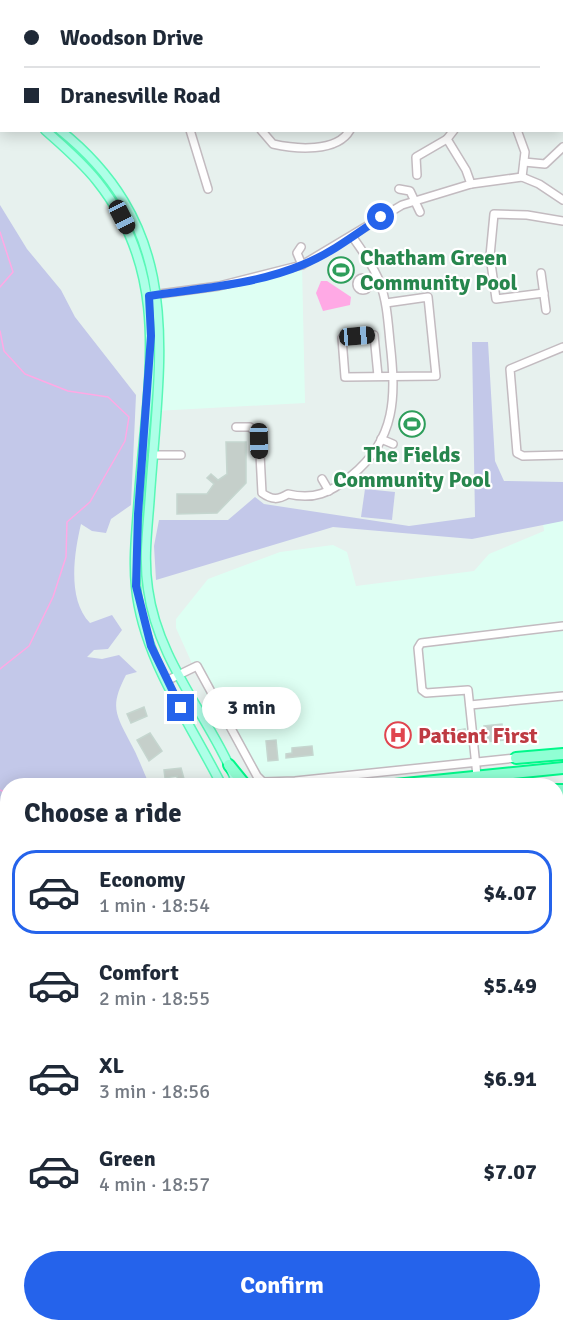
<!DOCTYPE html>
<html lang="en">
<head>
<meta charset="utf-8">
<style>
	:root { --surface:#fff; --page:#f2f2f3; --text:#1f2937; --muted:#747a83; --line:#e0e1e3; --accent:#2563eb }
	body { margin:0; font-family:Signika,sans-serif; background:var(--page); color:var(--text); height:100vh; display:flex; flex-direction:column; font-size:22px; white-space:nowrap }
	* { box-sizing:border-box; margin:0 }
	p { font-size:20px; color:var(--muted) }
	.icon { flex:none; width:33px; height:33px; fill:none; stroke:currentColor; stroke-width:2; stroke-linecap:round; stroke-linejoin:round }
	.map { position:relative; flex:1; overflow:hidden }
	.panel { position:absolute; left:0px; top:778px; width:564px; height:554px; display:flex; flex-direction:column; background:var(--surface); border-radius:24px 24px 0 0; box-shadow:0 3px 15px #0003 }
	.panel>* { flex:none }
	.banner { position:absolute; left:0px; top:0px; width:564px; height:132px; box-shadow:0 3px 15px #0003; display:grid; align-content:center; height:132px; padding:0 24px; background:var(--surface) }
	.end { position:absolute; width:27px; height:27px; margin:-14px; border:8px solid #2563eb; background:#fff; box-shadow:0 0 0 3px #fff }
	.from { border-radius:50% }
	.bubble { position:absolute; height:42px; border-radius:21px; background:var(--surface); box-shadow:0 3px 15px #0003; font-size:20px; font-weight:700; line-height:42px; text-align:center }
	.car { position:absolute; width:18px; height:36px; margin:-18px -9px; border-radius:8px; box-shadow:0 0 4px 2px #0007; background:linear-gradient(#222 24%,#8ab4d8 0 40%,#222 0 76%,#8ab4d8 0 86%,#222 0) }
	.banner b { display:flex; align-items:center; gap:21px; height:57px; font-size:22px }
	.banner b+b { border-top:2px solid var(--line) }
	.banner i { width:15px; height:15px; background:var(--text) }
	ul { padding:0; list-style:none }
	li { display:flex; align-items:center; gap:18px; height:84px; margin:0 12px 9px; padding:0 12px; border:3px solid transparent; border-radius:24px }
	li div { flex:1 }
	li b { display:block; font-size:22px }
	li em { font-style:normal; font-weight:700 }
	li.on { border-color:var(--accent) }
	li>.icon { width:54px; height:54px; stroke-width:1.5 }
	h2 { padding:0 24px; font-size:27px; line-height:72px }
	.button { display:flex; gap:12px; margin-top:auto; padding:12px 24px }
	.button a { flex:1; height:69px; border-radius:36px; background:var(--accent); color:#fff; font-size:24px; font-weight:700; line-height:69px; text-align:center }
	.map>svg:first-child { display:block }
	.commercial { fill:#defff3 }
	.green { fill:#c3c8e9 }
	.water { fill:#ffa9e5 }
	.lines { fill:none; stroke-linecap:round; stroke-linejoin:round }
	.stream { stroke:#ffa9e5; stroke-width:1.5 }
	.building { fill:#c5cfca; stroke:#c5d6cf; stroke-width:1.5 }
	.minor-casing { stroke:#c3bbc0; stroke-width:10 }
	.major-casing { stroke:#59f8b7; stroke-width:11 }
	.highway-casing { stroke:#00f88a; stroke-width:14 }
	.minor { stroke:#fff; stroke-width:7 }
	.major { stroke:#aeffe7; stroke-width:8 }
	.highway { stroke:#90ffd4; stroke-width:10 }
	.route { stroke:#2563eb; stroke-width:8 }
	.labels { text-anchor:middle; stroke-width:4.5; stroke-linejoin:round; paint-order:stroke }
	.leisure-label { font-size:22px; font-weight:bold; fill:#27864d; stroke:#fff; text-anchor:start }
	.health-label { font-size:22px; font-weight:bold; fill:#be3a42; stroke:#fff; text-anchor:start }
</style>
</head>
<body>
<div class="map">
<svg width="563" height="1331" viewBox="0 0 563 1331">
	<rect width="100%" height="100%" fill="#e7f1ee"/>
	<g class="commercial">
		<polygon points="302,265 305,403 155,411 158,294"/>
		<polygon points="563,521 563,751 271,781 251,774 208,699 176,628 176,619 208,579 280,552 333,545 347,552 356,586 474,571 489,554 544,531 543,523"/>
	</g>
	<g class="green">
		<path d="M0 205 27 249 61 290 75 317 136 395 131 505 111 519 106 533 92 531 81 524C74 554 67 599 90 623L112 615 122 630 108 649 94 650 87 657 102 659 119 655 137 672 126 675C110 706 115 713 130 742 138 756 143 771 150 786H8L7 807H0Z"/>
		<polygon points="472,342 488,342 495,461 504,481 563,482 563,521 472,539 333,527 156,580 154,546 159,520 228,520 255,497 264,504 409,526 475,517"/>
		<polygon points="365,489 395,492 392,520 361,517"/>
		<polygon points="7,863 8,1055 0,1056 0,864"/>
		<polygon points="0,1194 7,1195 7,1263 0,1259"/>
		<polygon points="181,1325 276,1325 276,1331 188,1331"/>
		<polygon points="351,1325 351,1324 451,1325 450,1331 352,1331"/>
	</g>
	<polygon class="water" points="321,281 327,281 351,297 350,305 323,311 316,293"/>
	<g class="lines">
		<g class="stream">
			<polyline points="29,2 31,0"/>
			<polyline points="0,232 13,272 0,287"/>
			<polyline points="0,331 4,351 25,374 68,391 108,397 129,417 125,441 90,502 67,522 66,557 53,597 29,646 0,669"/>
			<polyline points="0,790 8,794"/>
			<polyline points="438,1331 439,1324"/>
		</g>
	</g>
	<g class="building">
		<polygon points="226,442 246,442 246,483 217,513 177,514 177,494 207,494 214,484 207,478 211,474 218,480 227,474"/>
		<polygon points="144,707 147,716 131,723 127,714"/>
		<polygon points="502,724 504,740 486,742 484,726"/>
		<polygon points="465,729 467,742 439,743 438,734"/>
		<polygon points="150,733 162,751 149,761 137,740"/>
		<polygon points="276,740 278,760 268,761 266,741"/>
		<polygon points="312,746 313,755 286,758 286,754 292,753 292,748"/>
		<polygon points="181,768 186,786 178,786 177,776 165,778 164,770"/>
		<polygon points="563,814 563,880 556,881 556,815"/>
	</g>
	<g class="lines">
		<g class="minor-casing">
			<g id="minor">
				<polyline points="174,0 174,2"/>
				<polyline points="311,0 312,2"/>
				<polyline points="331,0 335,2"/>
				<polyline points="448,0 448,2"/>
				<polyline points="533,0 533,2"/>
				<polyline points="83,2 87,0"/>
				<polyline points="293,2 302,0"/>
				<polyline points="347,2 348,0"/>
				<polyline points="562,18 563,18"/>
				<polyline points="0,54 2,53"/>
				<polyline points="562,95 563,94"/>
				<polyline points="190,130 208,189"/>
				<path d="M261 130 273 144C295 149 337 153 350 130"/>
				<polyline points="517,130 525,152 522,177"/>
				<polyline points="447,139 466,170 471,184"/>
				<polyline points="524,162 545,164 563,147"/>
				<polyline points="417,175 416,157 447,139 454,130"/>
				<polyline points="399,189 410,191 420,212"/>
				<polyline points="301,247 297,253 302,265"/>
				<polyline points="541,273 546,310"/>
				<circle cx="363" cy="284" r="6"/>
				<polyline points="544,293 496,299 490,256 494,214 527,215 563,221"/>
				<polyline points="152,295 219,286 302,265 402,205 471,184 522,177 539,184 563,200"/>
				<polyline points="563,347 510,369 517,453 523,456 563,455"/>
				<polyline points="378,376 374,335 342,338 345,377 436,376 428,297 386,303"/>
				<path d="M236 427H250L259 435 262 493C272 500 278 500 288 494 314 500 330 493 351 476 397 439 396 395 390 342 388 322 387 302 380 283 374 266 362 251 352 236"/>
				<polyline points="381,439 393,444"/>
				<polyline points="153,455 181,455"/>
				<polyline points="322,479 329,491"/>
				<polyline points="166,681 197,666 257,776 263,782 295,781 516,758"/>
				<polyline points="470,705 563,696"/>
				<polyline points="477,776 468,690 426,693 422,690 418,648 421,643 563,626"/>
				<polyline points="556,1024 563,1018"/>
				<polyline points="0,1091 8,1089"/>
				<polyline points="278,1324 279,1331"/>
				<polyline points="556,1324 558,1331"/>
				<polyline points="113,1331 126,1324"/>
			</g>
		</g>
		<g class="major-casing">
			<g id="major">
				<polyline points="0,78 2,79"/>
				<polyline points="0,91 2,93"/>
				<path d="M45 130C63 146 82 162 97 181 174 277 147 383 139 496 137 526 133 557 136 587 143 659 190 722 222 786"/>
				<path d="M60 130C186 231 160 352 150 494 148 526 143 557 148 589 158 663 211 718 238 786"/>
			</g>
		</g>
		<g class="highway-casing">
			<g id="highway">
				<polyline points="516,758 563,754"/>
				<polyline points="229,765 246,786"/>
				<polyline points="385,786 563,768"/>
				<polyline points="556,790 563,790"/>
				<polyline points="0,823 8,823"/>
				<polyline points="0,849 8,848"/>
			</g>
		</g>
		<use href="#minor" class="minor"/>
		<use href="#major" class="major"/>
		<use href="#highway" class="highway"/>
	</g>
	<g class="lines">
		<path class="route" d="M181 708 151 646 136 586 138 514 151 336 149 296C200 288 254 285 302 265 330 254 356 234 381 217"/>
	</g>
	<defs>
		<g id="stadium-ring" transform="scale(1.35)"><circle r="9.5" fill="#fff" stroke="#2e9e5b" stroke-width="1.5"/><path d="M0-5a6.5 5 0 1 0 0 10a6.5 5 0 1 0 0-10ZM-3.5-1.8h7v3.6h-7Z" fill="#2e9e5b"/></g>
		<g id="hospital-ring" transform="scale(1.35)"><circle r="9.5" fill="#fff" stroke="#e0444e" stroke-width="1.5"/><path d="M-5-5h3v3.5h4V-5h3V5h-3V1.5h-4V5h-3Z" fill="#e0444e"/></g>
	</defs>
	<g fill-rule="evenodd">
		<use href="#stadium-ring" x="341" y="270"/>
		<use href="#stadium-ring" x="412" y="424"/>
		<use href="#hospital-ring" x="398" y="735"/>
	</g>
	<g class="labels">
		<g class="leisure-label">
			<text x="360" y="265">Chatham Green<tspan x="360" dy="25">Community Pool</tspan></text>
			<text x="412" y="462" text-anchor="middle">The Fields<tspan x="412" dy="25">Community Pool</tspan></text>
		</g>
		<g class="health-label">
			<text x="418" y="743">Patient First</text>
		</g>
	</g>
</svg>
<i class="end from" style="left:381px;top:217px"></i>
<i class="end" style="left:181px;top:708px"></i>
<div class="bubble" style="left:202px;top:687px;width:99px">3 min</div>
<i class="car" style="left:122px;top:217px;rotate:153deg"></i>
<i class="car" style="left:357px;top:336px;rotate:85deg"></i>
<i class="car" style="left:259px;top:441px;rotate:179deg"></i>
<div class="banner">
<b><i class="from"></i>Woodson Drive</b>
<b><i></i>Dranesville Road</b>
</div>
<section class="panel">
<h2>Choose a ride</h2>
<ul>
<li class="on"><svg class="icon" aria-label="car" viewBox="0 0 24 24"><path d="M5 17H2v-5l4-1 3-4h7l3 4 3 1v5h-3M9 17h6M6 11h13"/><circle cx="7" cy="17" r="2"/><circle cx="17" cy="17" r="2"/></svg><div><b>Economy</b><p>1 min · 18:54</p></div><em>$4.07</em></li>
<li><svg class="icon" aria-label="car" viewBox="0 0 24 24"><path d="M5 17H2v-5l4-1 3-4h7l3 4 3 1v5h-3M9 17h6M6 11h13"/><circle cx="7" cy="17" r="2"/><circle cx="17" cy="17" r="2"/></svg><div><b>Comfort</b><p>2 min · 18:55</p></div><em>$5.49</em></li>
<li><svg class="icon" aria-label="car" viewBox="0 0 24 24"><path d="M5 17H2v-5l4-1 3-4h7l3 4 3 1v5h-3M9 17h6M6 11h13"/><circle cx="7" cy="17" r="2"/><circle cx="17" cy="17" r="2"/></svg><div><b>XL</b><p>3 min · 18:56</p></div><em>$6.91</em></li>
<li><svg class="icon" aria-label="car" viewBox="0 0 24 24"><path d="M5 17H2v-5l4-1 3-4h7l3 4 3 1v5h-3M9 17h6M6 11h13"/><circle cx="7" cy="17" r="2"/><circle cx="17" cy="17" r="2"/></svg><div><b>Green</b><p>4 min · 18:57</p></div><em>$7.07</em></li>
</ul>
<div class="button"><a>Confirm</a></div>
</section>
</div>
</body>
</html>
